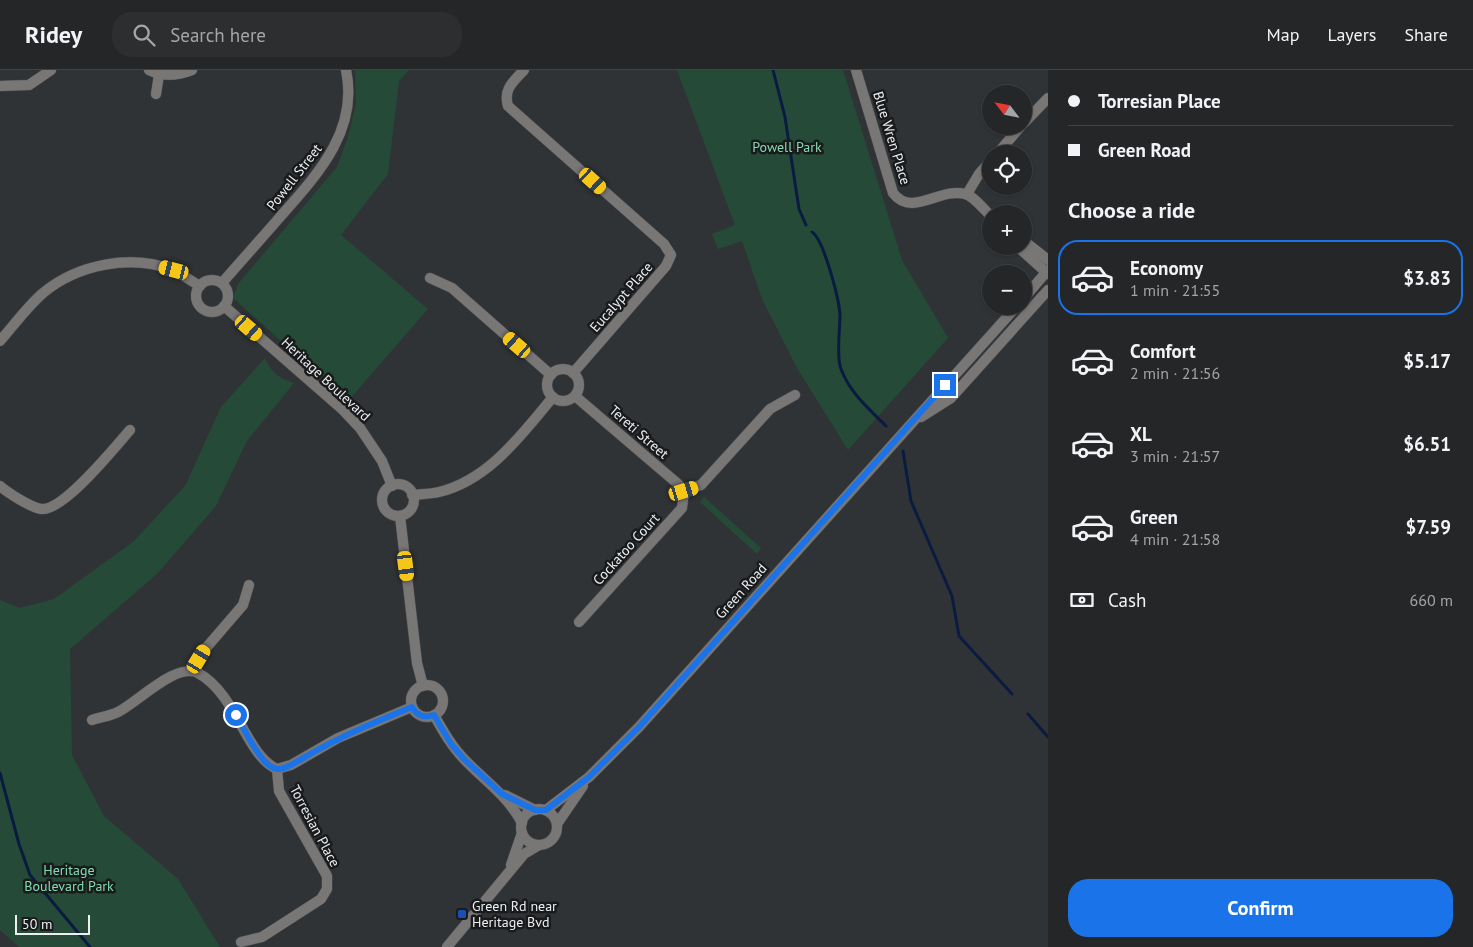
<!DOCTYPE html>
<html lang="en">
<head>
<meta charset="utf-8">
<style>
	:root { --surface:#242628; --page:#2c2e30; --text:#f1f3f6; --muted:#a3a5a8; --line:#414345; --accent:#1a73e8 }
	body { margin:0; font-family:"PT Sans",sans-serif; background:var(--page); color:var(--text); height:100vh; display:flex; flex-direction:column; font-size:19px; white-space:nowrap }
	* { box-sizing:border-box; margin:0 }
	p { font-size:16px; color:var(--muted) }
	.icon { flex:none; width:28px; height:28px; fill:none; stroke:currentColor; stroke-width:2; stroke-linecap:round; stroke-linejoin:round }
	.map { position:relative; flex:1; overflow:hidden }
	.sheet { display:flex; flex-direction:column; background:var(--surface); width:425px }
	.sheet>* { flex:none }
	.top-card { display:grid; align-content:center; height:110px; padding:0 20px; background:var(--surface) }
	.needle { width:32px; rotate:302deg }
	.fabs { position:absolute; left:982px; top:15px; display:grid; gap:10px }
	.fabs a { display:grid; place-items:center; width:50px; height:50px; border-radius:50%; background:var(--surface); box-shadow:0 1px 4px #0004,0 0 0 1px var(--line); font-size:25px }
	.scale { position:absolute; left:15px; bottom:12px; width:75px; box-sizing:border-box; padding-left:5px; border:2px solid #eceef0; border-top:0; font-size:14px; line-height:18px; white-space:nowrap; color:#eceef0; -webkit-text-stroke:4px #191a1c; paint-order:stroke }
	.end { position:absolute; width:22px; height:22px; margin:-11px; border:6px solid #1a73e8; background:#fff; box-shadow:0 0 0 2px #fff }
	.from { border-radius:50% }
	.car { position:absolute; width:15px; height:30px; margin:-15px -8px; border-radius:6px; box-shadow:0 0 4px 1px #0007; background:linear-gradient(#f5c518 24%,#345 0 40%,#f5c518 0 76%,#345 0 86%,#f5c518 0) }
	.top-card b { display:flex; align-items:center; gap:18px; height:48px; font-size:19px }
	.top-card b+b { border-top:1px solid var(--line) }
	.top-card i { width:12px; height:12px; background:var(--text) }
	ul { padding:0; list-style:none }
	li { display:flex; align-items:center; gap:15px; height:75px; margin:0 10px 8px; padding:0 10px; border:2px solid transparent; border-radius:20px }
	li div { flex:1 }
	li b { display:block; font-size:19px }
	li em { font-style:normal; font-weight:700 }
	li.current { border-color:var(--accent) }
	li>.icon { width:45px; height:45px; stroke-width:1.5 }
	h2 { padding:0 20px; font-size:22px; line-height:60px }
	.pay { display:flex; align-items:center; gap:12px; height:55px; padding:0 20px; font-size:19px }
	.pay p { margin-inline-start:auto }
	.action { display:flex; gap:10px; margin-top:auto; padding:10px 20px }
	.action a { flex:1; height:58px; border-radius:20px; background:var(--accent); color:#fff; font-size:20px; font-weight:700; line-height:58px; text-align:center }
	header { display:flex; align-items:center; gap:30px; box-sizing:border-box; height:70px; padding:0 25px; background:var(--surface); border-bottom:1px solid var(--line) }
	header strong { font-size:24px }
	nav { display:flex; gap:28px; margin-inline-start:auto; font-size:18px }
	.search { width:350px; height:45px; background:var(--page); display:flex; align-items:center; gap:12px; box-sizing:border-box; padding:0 18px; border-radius:20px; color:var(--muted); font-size:19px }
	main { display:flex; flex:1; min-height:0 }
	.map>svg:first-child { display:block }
	.green { fill:#254a38 }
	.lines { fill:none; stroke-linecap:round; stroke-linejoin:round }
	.stream { stroke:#0a1b42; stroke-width:3 }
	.minor-casing { stroke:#4e5154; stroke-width:11 }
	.tertiary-casing { stroke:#4e5154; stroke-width:11 }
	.minor { stroke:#797776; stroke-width:10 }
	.tertiary { stroke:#797776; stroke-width:10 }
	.route { stroke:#1a73e8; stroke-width:6 }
	.transit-dot { fill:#1a4fb4; stroke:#191a1c; stroke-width:2 }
	.labels { text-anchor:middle; stroke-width:5; stroke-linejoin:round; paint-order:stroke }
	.street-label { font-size:14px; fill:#eceef0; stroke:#191a1c }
	.park-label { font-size:14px; fill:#83dbaf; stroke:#191a1c }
	.poi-label { font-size:14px; fill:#eceef0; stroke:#191a1c; text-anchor:start }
</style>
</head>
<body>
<header>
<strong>Ridey</strong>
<div class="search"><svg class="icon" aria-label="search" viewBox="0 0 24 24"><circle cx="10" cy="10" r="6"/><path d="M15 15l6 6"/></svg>Search here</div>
<nav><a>Map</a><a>Layers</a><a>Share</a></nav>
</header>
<main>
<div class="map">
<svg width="1048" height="877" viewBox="0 0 1048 877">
	<rect width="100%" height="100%" fill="#303336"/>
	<g class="green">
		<polygon points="355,0 409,0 399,11 388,104 341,165 428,239 348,331 233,228 238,214 337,97 348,67 356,34"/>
		<polygon points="677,0 843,0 902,190 948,268 848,380 797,298 762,229 742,171 718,179 712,164 735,155"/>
		<path d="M265 288C272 303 278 308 294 313L247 371 216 436 157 504 70 579 72 685 104 746 178 809 220 877H19L0 860V530L20 538 54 529 133 472 185 416 221 337Z"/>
		<polygon points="704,427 761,478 757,484 700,432"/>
	</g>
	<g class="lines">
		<g class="stream">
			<polyline points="773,0 785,47 799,139 806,155"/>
			<path d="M812 162C824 170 839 229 840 245 840 259 836 287 841 299 850 323 868 338 886 356"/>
			<polyline points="903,381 911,431 952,526 959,566 1012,624"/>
			<polyline points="1028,644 1048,667"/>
			<polyline points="0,703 19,774 30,805 90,877"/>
		</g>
		<g class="minor-casing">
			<g id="minor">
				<path d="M149 0C163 7 177 6 192 0"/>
				<path d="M524 0C513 12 503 19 508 36L664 174 671 185 666 196 573 303"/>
				<path d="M856 0 893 123C912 148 940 117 965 124 974 126 984 140 991 146"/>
				<polyline points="0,16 29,15 51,0"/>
				<polyline points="156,24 159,5"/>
				<polyline points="1024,53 1048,28"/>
				<polyline points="997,84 1021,56"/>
				<polyline points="967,124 979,104 991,90"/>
				<polyline points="1024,171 1048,190"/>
				<polyline points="1017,176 1048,204"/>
				<polyline points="430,208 452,218 551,305"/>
				<circle cx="212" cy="226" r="16"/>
				<path d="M222 213C241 191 261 169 280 147 317 105 359 61 346 0"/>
				<polyline points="224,236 342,339 360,358 382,391 392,416"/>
				<path d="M0 271C14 255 27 237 43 223 78 194 131 184 173 200 182 204 191 211 200 216"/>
				<circle cx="563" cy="315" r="16"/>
				<polyline points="575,326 678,414 684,421"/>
				<circle cx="398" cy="430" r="16"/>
				<path d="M0 416C8 423 30 437 41 439 63 442 115 377 130 360"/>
				<path d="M412 425C421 424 431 424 439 422 489 410 522 364 553 327"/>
				<polyline points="400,446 417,593 423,616"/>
				<polyline points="579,552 682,438 684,421 701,415 770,339 795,325"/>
				<polyline points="192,601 206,578 243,535 249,515"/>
				<circle cx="427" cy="631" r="16"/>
				<path d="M434 645C443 661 452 677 465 690 485 711 508 726 522 753"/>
				<path d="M92 650C101 647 110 646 118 642 138 632 176 592 198 603 237 624 246 686 277 699L279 721 327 806V819L321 829 262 867 241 872"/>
				<polyline points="277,699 291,695 338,668 412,637"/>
				<polyline points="505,725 535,740"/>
			</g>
		</g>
		<g class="tertiary-casing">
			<g id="tertiary">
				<polyline points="1024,228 1048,200"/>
				<polyline points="921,347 951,328 1048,220"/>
				<circle cx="539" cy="757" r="18"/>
				<polyline points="546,740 589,707 639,657 1017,236"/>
				<polyline points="557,754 583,716"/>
				<polyline points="511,795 522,763"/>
				<polyline points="447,877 524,784 539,775"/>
			</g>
		</g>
		<use href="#minor" class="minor"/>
		<use href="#tertiary" class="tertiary"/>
	</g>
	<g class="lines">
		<path class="route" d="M236 645C244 658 261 697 277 699 286 700 297 691 305 687 339 667 375 652 412 637 417 646 424 648 434 645L451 674 464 689 502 724 535 740H546L589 707 639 657 945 315"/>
	</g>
	<rect class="transit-dot" x="457" y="839" width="10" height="10" rx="2.5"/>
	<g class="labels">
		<g class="street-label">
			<text transform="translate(892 68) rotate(73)" y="5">Blue Wren Place</text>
			<text transform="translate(294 107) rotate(-52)" y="5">Powell Street</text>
			<text transform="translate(621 227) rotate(-49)" y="5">Eucalypt Place</text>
			<text transform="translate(326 309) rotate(43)" y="5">Heritage Boulevard</text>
			<text transform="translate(639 362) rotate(41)" y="5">Tereti Street</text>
			<text transform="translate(626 479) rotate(-48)" y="5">Cockatoo Court</text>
			<text transform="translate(741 521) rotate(-48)" y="5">Green Road</text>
			<text transform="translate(315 756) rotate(62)" y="5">Torresian Place</text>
		</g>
		<g class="park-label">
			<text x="787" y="82">Powell Park</text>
			<text x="69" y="805">Heritage<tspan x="69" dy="16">Boulevard Park</tspan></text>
		</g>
		<g class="poi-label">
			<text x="472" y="841">Green Rd near<tspan x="472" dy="16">Heritage Bvd</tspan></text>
		</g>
	</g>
</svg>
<div class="fabs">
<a><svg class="needle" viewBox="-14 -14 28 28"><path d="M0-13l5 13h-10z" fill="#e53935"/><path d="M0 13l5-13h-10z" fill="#a3a5a8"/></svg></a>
<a><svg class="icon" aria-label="locate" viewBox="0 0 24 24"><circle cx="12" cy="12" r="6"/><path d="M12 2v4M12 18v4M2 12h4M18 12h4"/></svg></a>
<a>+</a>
<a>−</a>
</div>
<div class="scale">50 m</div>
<i class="end from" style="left:236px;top:645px"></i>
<i class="end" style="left:945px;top:315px"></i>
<i class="car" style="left:593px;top:111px;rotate:132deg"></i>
<i class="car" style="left:174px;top:200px;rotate:284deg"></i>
<i class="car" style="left:249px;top:258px;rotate:131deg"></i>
<i class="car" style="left:517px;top:275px;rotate:311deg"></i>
<i class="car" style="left:684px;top:421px;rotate:73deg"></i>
<i class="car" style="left:406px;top:496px;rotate:173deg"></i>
<i class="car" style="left:199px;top:589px;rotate:31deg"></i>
</div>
<section class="sheet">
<div class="top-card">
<b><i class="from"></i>Torresian Place</b>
<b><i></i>Green Road</b>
</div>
<h2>Choose a ride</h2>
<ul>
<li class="current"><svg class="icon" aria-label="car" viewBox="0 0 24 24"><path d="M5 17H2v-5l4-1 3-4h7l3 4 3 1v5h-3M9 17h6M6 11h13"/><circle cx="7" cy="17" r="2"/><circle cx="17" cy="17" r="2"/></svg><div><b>Economy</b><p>1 min · 21:55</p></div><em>$3.83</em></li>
<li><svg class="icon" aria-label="car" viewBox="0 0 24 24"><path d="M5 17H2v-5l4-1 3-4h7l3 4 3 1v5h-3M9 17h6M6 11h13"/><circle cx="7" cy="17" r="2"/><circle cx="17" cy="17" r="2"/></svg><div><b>Comfort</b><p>2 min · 21:56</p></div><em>$5.17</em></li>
<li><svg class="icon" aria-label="car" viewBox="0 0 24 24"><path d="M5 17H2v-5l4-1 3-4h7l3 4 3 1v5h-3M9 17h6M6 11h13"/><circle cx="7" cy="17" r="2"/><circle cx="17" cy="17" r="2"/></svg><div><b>XL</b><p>3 min · 21:57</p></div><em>$6.51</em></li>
<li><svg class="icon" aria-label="car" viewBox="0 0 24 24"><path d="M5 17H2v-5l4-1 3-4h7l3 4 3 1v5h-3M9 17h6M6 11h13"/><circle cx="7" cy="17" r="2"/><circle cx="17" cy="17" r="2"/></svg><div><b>Green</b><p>4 min · 21:58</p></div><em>$7.59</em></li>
</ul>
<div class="pay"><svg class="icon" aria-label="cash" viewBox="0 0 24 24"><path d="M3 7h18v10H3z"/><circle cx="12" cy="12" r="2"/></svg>Cash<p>660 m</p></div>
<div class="action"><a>Confirm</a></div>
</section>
</main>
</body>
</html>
